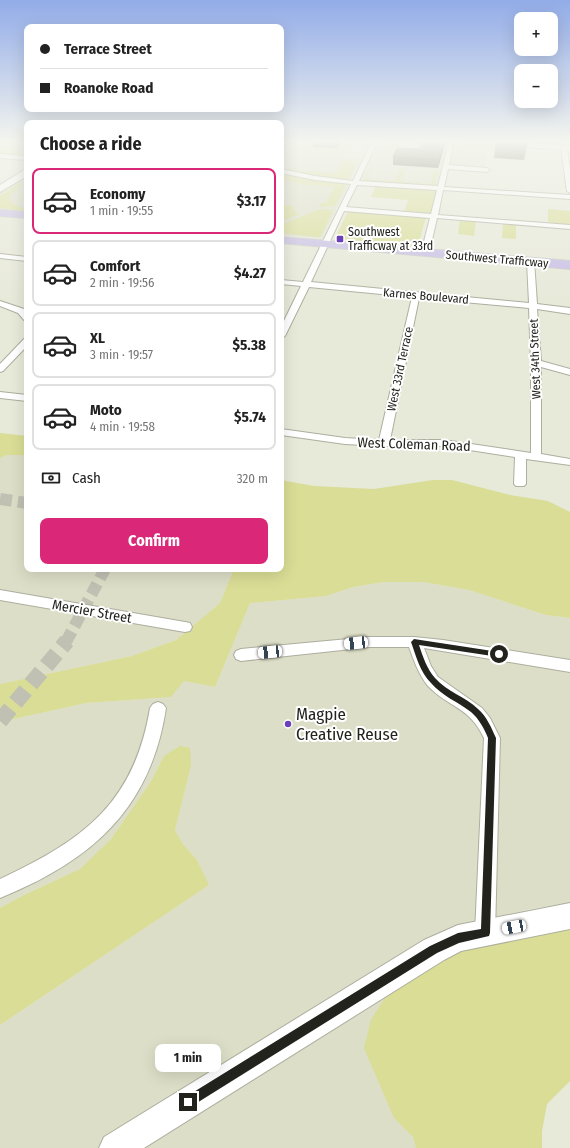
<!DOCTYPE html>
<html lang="en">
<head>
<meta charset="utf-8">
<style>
	:root { --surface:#fff; --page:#f2f2f2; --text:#222; --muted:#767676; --line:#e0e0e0; --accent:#db2777 }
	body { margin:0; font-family:"Fira Sans Condensed",sans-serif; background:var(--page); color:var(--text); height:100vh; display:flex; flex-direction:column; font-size:15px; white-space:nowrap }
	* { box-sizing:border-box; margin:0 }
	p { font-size:13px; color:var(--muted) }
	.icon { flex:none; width:22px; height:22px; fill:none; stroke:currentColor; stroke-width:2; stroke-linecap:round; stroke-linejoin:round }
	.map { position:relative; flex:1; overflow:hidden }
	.drawer { position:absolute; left:24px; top:120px; width:260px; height:452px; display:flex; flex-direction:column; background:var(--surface); border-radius:8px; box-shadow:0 4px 16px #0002 }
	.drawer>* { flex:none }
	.top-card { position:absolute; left:24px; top:24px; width:260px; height:88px; border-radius:8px; box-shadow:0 4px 16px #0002; display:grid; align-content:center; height:88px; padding:0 16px; background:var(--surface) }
	.fabs { position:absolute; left:514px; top:12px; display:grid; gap:8px }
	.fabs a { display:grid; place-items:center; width:44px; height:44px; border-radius:8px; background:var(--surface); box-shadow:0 4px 16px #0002; font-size:20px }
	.end { position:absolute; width:18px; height:18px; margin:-9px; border:5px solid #22231d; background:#fff; box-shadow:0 0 0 2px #fff }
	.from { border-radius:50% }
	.bubble { position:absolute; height:28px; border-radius:8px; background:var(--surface); box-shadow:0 4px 16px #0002; font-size:13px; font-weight:700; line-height:28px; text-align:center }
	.car { position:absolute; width:12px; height:24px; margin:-12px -6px; border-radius:5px; box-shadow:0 0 3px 1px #0007; background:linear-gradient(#fff 24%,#345 0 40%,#fff 0 76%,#345 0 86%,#fff 0) }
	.top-card b { display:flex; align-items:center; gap:14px; height:38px; font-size:15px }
	.top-card b+b { border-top:1px solid var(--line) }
	.top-card i { width:10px; height:10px; background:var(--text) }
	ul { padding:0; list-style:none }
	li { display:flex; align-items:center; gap:12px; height:66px; margin:0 8px 6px; padding:0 8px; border:2px solid var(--line); border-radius:8px }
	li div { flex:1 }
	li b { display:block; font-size:15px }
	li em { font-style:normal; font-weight:700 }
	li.current { border-color:var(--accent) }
	li>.icon { width:36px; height:36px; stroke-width:1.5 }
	h2 { padding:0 16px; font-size:18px; line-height:48px }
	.pay { display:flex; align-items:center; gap:10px; height:44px; padding:0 16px; font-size:15px }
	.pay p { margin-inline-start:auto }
	.primary-button { display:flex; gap:8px; margin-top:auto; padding:8px 16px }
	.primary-button a { flex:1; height:46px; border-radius:8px; background:var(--accent); color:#fff; font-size:16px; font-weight:700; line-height:46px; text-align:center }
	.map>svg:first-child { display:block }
	.built { fill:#dcdec7 }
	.green { fill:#d9dd95 }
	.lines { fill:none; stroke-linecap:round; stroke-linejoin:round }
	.street-tunnel-far1 { stroke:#c0c1b3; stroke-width:12; stroke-dasharray:12 6; stroke-linecap:butt }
	.street-tunnel { stroke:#c0c1b3; stroke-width:16; stroke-dasharray:16 8; stroke-linecap:butt }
	.street-casing { stroke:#adae9f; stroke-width:2 }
	.secondary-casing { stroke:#adae9f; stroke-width:2 }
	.primary-casing { stroke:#cacac9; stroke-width:2 }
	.street { fill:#fff; fill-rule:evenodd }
	.secondary { fill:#fff; fill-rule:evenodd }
	.primary { fill:#c8bee6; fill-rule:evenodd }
	.wall { fill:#59594d }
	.shaded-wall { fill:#48493f }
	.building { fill:#67685a; stroke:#48493f }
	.route { fill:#22231d }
	.poi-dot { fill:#6b41b9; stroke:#fff; stroke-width:1.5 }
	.labels { text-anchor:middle; stroke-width:4; stroke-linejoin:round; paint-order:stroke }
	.far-poi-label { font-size:12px; fill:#22231d; stroke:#fff; text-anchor:start }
	.far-street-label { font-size:12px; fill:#22231d; stroke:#fff }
	.street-label { font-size:14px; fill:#22231d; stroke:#fff }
	.near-poi-label { font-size:17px; fill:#22231d; stroke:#fff; text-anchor:start }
</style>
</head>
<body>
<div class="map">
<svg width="570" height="1148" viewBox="0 0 570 1148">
	<rect width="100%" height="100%" fill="#e7e9d9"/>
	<g class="built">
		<polygon points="281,140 373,140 367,148 349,146 343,157 362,158 322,238 281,235"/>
		<polygon points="384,140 487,145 485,169 442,166 437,186 360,182 373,154"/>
		<polygon points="27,174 27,214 0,212 0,192"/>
		<polygon points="4,452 27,455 27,569 234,569 220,603 176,640 132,656 0,684 0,456"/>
		<polygon points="384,582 423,582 469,590 546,615 570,618 570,903 530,909 429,937 392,961 394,1118 413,1137 416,1148 0,1148 0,1025 209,885 197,860 182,843 175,830 191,765 164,756 150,783 111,839 80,869 24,895 0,908 0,722 86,703 171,697 184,681 215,687 250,603 326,596 353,587"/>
	</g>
	<g class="green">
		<polygon points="0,140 27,140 27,157 0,155"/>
		<polygon points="343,160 358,162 349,179 327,178 281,170 293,168 299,170 299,171 333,173 337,172"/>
		<path d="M370 167 375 168H371L366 178 370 180 395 181 400 170 396 169 408 170H409H405L401 181C410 182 420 185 431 183L434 172 430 171 438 172 434 186 363 182Z"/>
		<polygon points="281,173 304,178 347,183 335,206 320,207 319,204 320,203 326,203 334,187 295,184 295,182 281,181"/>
		<polygon points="18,184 21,186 10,195 10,201 14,205 27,209 27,211 0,208 0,196"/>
		<polygon points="376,185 437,190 431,214 404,212 408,200 371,197"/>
		<polygon points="285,205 293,206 293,210 299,214 281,222 281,211"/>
		<polygon points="328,209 333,211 320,237 281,233 281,225 318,210"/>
		<polygon points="548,209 570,211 570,226 548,224"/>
		<polygon points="348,211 426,217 418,246 335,239"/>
		<polygon points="460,219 476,220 474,236 458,234"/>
		<polygon points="503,223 516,224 516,239 502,238"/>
		<polygon points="0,433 27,436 27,455 7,455 0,458"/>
		<polygon points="281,480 314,486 374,489 433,480 452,480 510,495 548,501 570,512 570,618 546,615 469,590 423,582 384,582 353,587 326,596 250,603 215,687 184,681 171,697 86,703 0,722 0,684 132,656 176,640 220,603 234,569 281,569"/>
		<polygon points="180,746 190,748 191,765 175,830 182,843 197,860 209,885 0,1025 0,908 24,895 80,869 111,839 150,783 164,756"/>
		<polygon points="570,925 570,1081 547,1104 542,1131 542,1148 416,1148 413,1137 394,1118 364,1048 371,1020 388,993 462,949"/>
	</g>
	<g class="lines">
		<g class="street-tunnel-far1">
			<polyline points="0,499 27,503"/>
			<polyline points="66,642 105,569"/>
		</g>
		<polyline class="street-tunnel" points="0,721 67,641"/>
		<g class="street-casing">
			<g id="street">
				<path d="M377 140H383L374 148 359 181 438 186 449 141 454 140 449 165 487 168 490 170 487 172 448 169 444 187 570 195V199L443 190 438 215 570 225V229L437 218 430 249 426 251 422 249 430 218 344 211 311 282 529 303 527 262 528 260H534L537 304 570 308V314L537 309 541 361 570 369V375L541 367V454L570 459V465L526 459V484L524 486H516L514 484 515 457 444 446H384L345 444 281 435V429L345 438 379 440 412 297 309 287 285 336 281 339V327L301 286 281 284V280L303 282 351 184 315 180 281 173V169L315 176 353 181 369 147ZM357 185H358L437 190 431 214 346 207ZM419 298 529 308 531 363V453L444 440H390Z"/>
				<polygon points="564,146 567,148 570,170 570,193 567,191 561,148"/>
				<polygon points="0,154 27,156 27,160 0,158"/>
				<polygon points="0,254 27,257 27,261 0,258"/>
				<polygon points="0,301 24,309 27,313 27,321 24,320 18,313 0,306"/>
				<polygon points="27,338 27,346 3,371 0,372 0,364 24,339"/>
				<polygon points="0,392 27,395 27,401 0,398"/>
				<polygon points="0,590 185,622 190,623 192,627 190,631 185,632 0,600"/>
				<path d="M370 637H414L443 640 570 660V672L424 648 431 666 438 677 482 708 490 718 500 738 495 933 492 940 485 943 478 940 475 933 484 738C469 706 449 708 428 686 419 675 414 661 409 647H370L241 661 236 659 234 655 236 651 241 649Z"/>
				<path d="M158 702 163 704 166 708C151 809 91 861 0 898V879C83 840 134 804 150 708L153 704Z"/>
			</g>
		</g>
		<g class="secondary-casing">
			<g id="secondary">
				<polygon points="434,140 480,140 570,146 570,150 438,142"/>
				<polygon points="24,170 27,170 27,176 0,192 0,185"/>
				<polygon points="570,903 570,929 461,951 444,960 144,1148 99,1148 104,1137 424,940 458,925"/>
			</g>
		</g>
		<g class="primary-casing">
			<g id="primary">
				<polygon points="0,210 27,212 27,218 0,216"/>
				<polygon points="281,237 570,261 570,269 281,243"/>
			</g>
		</g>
		<use href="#street" class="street"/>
		<use href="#secondary" class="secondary"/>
		<use href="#primary" class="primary"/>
	</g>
	<g class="wall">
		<polygon points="313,140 350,140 349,141 343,140 337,148 313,147"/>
		<polygon points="496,140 527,140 527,146 524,160 494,158"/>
		<polygon points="535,140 558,140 558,144 535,142"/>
		<polygon points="445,144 438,168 393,165 393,157 420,149"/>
	</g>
	<g class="shaded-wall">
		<polygon points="337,140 343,140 337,148"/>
		<polygon points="445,140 445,144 438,168 439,160"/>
	</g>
	<g class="building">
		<polygon points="423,140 445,140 439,160 393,157 397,148 420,149"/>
		<polygon points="497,140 527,140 527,146 496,144"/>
	</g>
	<linearGradient id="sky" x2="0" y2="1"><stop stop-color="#92ace8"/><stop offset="0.47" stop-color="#f4f5ee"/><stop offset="1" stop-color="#f4f5ee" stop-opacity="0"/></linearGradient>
	<rect width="570" height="301" fill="url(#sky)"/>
	<path class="route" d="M414 639 499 652 503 654 499 657 419 645C423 657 427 669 435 678 447 692 466 697 478 709 487 717 491 727 496 738L490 933 489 936 459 943 437 953 192 1106 188 1108 184 1106 183 1102 184 1098 430 946 458 933 481 929 488 738C484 728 479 719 471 712 458 702 442 696 431 683 420 672 416 656 411 642Z"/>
	<g class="poi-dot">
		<rect x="336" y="235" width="8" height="8" rx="2"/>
		<circle cx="288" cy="724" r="4"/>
	</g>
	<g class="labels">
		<g class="far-poi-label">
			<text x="348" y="236">Southwest<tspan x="348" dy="14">Trafficway at 33rd</tspan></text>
		</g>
		<g class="far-street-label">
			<text transform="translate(497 259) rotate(5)" y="4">Southwest Trafficway</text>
			<text transform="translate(426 296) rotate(5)" y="4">Karnes Boulevard</text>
			<text transform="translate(535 359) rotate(-92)" y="4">West 34th Street</text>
			<text transform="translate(400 369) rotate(-78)" y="4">West 33rd Terrace</text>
		</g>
		<g class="street-label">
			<text transform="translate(414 444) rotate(2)" y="5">West Coleman Road</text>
			<text transform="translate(92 611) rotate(10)" y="5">Mercier Street</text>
		</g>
		<g class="near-poi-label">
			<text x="296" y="720">Magpie<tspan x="296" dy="20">Creative Reuse</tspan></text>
		</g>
	</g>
</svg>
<div class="fabs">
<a>+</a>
<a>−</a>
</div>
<i class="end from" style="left:499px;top:654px"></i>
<i class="end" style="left:188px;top:1102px"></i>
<div class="bubble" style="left:155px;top:1044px;width:66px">1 min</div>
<i class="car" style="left:356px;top:643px;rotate:264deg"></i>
<i class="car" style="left:270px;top:652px;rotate:264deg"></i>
<i class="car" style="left:514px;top:927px;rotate:259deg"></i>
<div class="top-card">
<b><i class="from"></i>Terrace Street</b>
<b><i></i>Roanoke Road</b>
</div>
<section class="drawer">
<h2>Choose a ride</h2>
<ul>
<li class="current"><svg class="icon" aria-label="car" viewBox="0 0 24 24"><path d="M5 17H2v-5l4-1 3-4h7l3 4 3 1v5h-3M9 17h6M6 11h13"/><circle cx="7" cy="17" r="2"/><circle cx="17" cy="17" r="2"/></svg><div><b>Economy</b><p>1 min · 19:55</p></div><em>$3.17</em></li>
<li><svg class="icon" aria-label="car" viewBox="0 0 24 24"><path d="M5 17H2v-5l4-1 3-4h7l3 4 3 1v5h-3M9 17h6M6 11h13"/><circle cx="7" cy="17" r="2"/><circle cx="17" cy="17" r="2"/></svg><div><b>Comfort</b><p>2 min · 19:56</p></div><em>$4.27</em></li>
<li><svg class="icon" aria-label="car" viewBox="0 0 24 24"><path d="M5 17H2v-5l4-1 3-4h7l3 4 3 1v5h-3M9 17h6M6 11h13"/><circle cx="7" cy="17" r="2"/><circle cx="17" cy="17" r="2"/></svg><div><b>XL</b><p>3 min · 19:57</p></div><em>$5.38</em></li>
<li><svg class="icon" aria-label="car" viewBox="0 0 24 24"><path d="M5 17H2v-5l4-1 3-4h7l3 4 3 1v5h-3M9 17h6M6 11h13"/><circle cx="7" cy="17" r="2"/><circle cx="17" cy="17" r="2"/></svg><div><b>Moto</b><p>4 min · 19:58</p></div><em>$5.74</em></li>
</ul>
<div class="pay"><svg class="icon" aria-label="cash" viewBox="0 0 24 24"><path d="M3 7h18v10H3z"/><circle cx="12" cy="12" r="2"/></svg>Cash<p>320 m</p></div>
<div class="primary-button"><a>Confirm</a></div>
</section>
</div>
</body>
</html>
